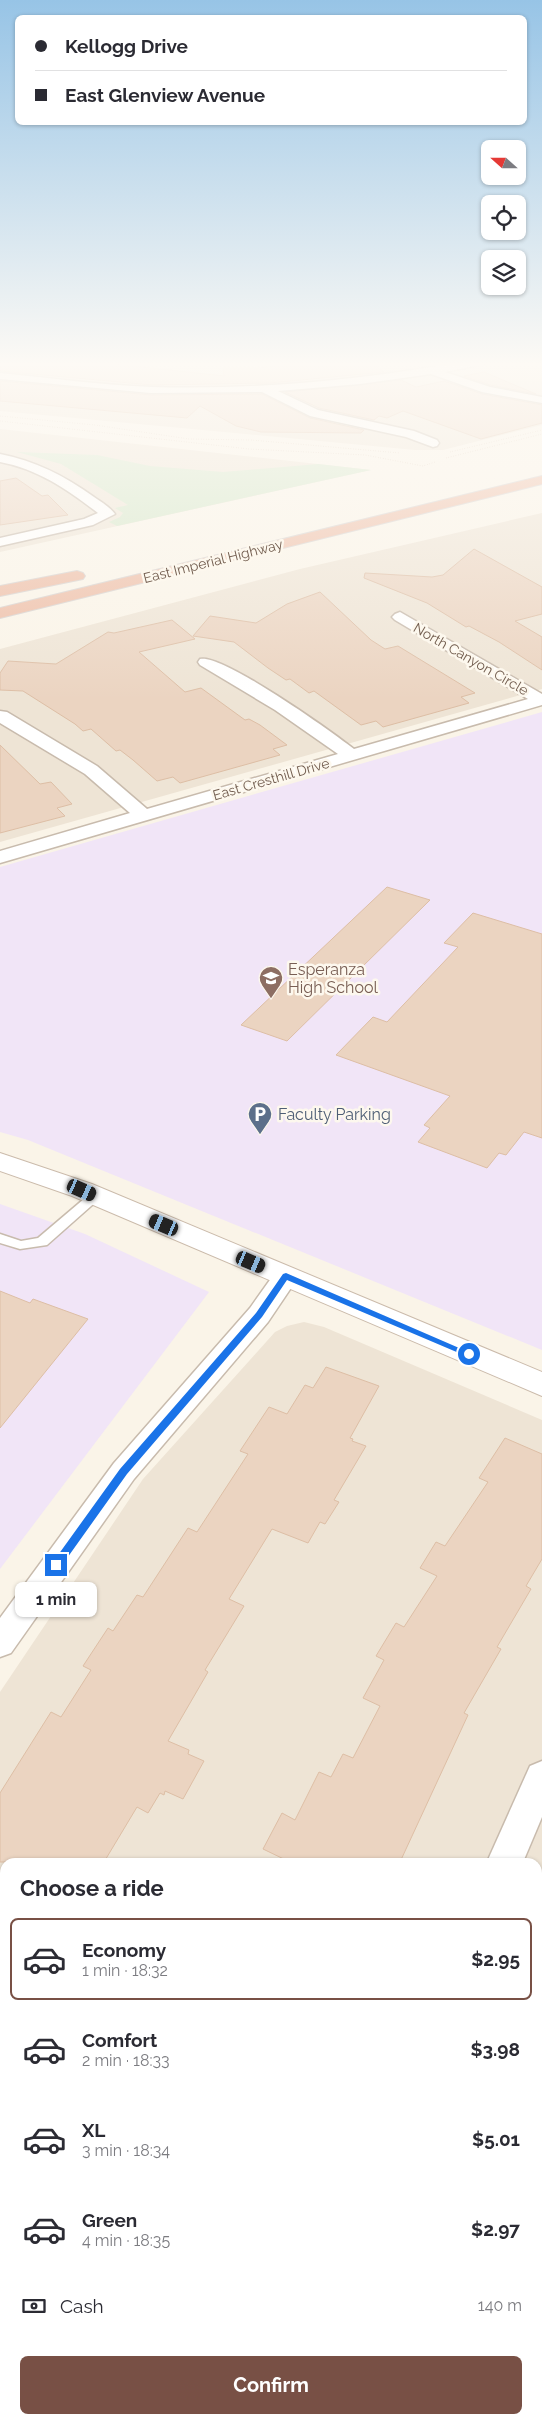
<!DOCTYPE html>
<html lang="en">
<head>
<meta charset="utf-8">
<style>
	:root { --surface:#fff; --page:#f2f2f3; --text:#2b2b33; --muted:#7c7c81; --line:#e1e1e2; --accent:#785045 }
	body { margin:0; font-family:Raleway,sans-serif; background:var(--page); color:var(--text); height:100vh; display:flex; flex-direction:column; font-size:19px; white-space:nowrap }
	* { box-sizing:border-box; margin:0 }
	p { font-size:16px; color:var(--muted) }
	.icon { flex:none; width:28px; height:28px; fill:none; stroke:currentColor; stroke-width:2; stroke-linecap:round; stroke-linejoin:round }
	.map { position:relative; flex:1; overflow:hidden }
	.sheet { position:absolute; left:0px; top:1858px; width:542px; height:566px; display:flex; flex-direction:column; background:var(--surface); border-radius:15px 15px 0 0; box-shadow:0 1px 4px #0004 }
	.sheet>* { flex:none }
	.guide { position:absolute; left:15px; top:15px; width:512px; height:110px; border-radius:8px; box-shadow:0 1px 4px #0004; display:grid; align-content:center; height:110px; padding:0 20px; background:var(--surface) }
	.needle { width:32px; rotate:291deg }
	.fabs { position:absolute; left:481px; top:140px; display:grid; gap:10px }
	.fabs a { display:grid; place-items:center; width:45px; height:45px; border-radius:8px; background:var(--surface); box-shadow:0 1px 4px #0004; font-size:25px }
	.end { position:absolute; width:22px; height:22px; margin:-11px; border:6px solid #1a73e8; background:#fff; box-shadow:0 0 0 2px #fff }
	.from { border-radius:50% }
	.bubble { position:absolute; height:35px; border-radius:8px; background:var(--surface); box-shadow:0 1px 4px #0004; font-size:16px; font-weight:700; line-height:35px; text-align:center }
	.car { position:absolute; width:15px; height:30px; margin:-15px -8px; border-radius:6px; box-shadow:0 0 4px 1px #0007; background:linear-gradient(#222 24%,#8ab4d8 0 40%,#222 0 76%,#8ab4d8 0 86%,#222 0) }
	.guide b { display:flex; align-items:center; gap:18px; height:48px; font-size:19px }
	.guide b+b { border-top:1px solid var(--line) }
	.guide i { width:12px; height:12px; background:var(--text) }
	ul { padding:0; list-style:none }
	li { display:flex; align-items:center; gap:15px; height:82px; margin:0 10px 8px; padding:0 10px; border:2px solid transparent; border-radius:8px }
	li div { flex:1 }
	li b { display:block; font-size:19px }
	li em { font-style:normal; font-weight:700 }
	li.active { border-color:var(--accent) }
	li>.icon { width:45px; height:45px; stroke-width:1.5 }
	h2 { padding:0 20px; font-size:22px; line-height:60px }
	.pay { display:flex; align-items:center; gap:12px; height:55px; padding:0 20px; font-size:19px }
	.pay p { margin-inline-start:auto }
	.primary-button { display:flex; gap:10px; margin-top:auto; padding:10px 20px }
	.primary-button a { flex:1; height:58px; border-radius:8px; background:var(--accent); color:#fff; font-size:20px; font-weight:700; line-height:58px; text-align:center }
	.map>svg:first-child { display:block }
	.residential { fill:#eee4d5; fill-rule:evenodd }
	.education { fill:#f1e5f7 }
	.green { fill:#d3e6c8 }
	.building { fill:#ebd4c1; stroke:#ddbea5 }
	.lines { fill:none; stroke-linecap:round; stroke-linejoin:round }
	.lane-casing { stroke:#c8bbad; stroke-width:3 }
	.street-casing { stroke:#c8bbad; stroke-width:3 }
	.secondary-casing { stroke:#cbbbab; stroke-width:2 }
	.highway-casing { stroke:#d8d2ce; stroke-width:2 }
	.path { stroke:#d2baa6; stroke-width:1; stroke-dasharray:0.5 2; stroke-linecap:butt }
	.lane { fill:#fff; fill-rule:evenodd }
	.street { fill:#fff; fill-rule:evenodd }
	.secondary { fill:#fff; fill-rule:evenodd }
	.highway { fill:#edbda6; fill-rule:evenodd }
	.route { fill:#1a73e8 }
	.labels { text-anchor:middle; stroke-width:5; stroke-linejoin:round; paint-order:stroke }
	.far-street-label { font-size:14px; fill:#725d4f; stroke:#fdf8ee }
	.education-label { font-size:16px; fill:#785e54; stroke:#fdf8ee; text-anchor:start }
	.service-label { font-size:16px; fill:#4e5e75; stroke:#fdf8ee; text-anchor:start }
</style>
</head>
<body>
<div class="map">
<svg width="542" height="2423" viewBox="0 0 542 2423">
	<rect width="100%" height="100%" fill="#faf4e8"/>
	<g class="residential">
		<polygon points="0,361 542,361 542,425 443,450 415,450 0,411"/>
		<polygon points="0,429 318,464 371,470 0,552"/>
		<polygon points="542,513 542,689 0,842 0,649 300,569"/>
		<path d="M304 1322 324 1327 542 1420V2423H0V1692L143 1479 275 1332 287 1326ZM5 1862H538V2419H5Z"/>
	</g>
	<g class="education">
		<polygon points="542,712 542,1350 28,1140 0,1132 0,867"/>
		<polygon points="0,1204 85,1234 209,1292 0,1569"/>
	</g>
	<polygon class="green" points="17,452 97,455 150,466 223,472 318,464 371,470 117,526 109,522 120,517 123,513 115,508 128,505 61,464"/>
	<g class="building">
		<polygon points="0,361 87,361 224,376 223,368 259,368 316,361 368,361 384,372 270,383 152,385 0,371"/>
		<polygon points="484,372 536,394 490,385 464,376"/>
		<polygon points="401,380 416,387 444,381 482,394 542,405 542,423 481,439 403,411 387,418 379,416 374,420 319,408 285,392"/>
		<polygon points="0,381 151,395 262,394 310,418 364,430 361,433 261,432 236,426 200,406 187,418 0,401"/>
		<polygon points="16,478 42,496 48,495 68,515 0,525 0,481"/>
		<polygon points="474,549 542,587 542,614 515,621 542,637 542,670 499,642 469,626 466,627 427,603 364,578 365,573 432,577 443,575"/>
		<polygon points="320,592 371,640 385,649 398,646 475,693 461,697 469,703 383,727 376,721 361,725 314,691 309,693 290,679 286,680 268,668 234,642 193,636 210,616 256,623 287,604"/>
		<polygon points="172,620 195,639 139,652 185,692 201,688 245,720 249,719 260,725 287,745 273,749 280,755 180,783 173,777 157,781 133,760 120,750 116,751 91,729 83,731 75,724 23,691 0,690 0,673 8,661 56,664 108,632 114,633"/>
		<polygon points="0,745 40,784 51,782 72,804 57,808 65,816 0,833"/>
		<polygon points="387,887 430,900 287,1041 241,1025"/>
		<polygon points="473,913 542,934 542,1138 524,1132 506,1155 499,1153 487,1168 418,1142 430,1128 424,1125 450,1096 336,1055 373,1017 387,1022 458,947 444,943"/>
		<polygon points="0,1291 30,1303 33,1299 88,1319 0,1428"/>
		<polygon points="326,1367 379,1386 350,1438 353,1439 352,1441 366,1446 334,1500 339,1502 325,1524 320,1522 308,1543 272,1529 229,1599 244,1606 205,1670 208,1672 168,1741 189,1750 188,1754 204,1761 183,1799 165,1791 164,1795 160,1793 148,1813 137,1807 104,1862 0,1862 0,1793 51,1712 61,1717 91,1670 83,1666 108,1628 113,1631 137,1595 143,1597 188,1528 197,1532 248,1454 240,1451 269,1407 287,1414 305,1385 313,1388"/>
		<polygon points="505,1438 542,1454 542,1559 526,1586 531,1589 497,1647 501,1649 464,1713 468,1715 400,1862 290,1862 263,1849 282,1813 295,1820 319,1772 331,1777 343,1754 353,1758 380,1706 363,1698 384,1660 376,1656 396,1623 404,1627 437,1576 420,1568 436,1542 445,1546 488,1482 479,1478"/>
	</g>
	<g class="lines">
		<g class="lane-casing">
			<polygon id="lane" points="95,1192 99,1193 101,1196 99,1199 47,1245 20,1249 0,1243 0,1234 21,1241 38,1238 91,1193"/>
		</g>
		<g class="street-casing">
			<g id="street">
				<path d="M466 361H489L484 364 445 372 490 387 542 397V403L482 392 431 374 360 384 278 391 318 410 414 431 437 440 439 443 437 446 433 447 406 437 310 416 262 392 151 393 0 379V373C50 378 101 385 152 387 257 390 363 380 466 361Z"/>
				<path d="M0 454C36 461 65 476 94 497 101 502 110 507 115 514L93 525 0 546V538L84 519 98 513C68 490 38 469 0 462Z"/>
				<path d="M400 612 542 694V705L0 863V851L130 813 85 774 0 723V711L7 712 97 766 147 809 338 754 275 710 200 665 198 662 200 659C222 653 332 732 354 749L528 699 395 620 392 617 395 614Z"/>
				<polygon points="286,1267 295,1270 299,1276 268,1322 134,1479 11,1653 0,1657 0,1618 114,1463 250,1308 277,1270"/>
				<polygon points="542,1761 542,1817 523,1862 487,1862 530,1766"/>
				<polygon points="0,2019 5,2021 5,2061 0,2059"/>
				<polygon points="246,2419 291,2419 290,2423 244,2423"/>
			</g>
		</g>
		<g class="secondary-casing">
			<polygon id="secondary" points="0,1153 92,1184 542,1372 542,1396 72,1196 0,1171"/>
		</g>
		<g class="highway-casing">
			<g id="highway">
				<polygon points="542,476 542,484 0,618 0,608"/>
				<polygon points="77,571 83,573 85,576 83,579 0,596 0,586"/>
			</g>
		</g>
		<g class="path">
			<polyline points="0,416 95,425 189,439 251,440 400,453"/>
			<polyline points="0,421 249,449 365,455 423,466 435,462"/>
			<polyline points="450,452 542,430"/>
			<polyline points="446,458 542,434"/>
		</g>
		<use href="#lane" class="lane"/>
		<use href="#street" class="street"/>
		<use href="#secondary" class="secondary"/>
		<use href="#highway" class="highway"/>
	</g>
	<linearGradient id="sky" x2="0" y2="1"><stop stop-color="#97c4e6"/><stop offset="0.52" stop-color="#fdfaf5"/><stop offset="1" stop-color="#fdfaf5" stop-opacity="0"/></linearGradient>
	<rect width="542" height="700" fill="url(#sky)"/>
	<polygon class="route" points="286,1273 473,1354 472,1356 466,1356 287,1280 262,1317 127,1474 60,1568 53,1568 53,1562 120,1469 256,1313 283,1274"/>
	<defs>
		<g id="school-pin" transform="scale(1.25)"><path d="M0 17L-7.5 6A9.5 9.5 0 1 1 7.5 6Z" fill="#8d6e63" stroke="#fdf8ee"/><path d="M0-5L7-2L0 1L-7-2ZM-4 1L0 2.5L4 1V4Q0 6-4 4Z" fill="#fff"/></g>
		<g id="parking-pin" transform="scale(1.25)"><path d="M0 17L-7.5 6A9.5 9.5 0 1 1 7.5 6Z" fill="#5c6f8a" stroke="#fdf8ee"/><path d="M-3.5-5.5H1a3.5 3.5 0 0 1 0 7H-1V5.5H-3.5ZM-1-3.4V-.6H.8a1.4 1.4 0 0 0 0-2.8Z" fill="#fff"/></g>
	</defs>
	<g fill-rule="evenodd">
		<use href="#school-pin" x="271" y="978"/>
		<use href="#parking-pin" x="260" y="1114"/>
	</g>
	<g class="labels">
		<g class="far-street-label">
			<text transform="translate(213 561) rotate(-14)" y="5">East Imperial Highway</text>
			<text transform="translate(471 659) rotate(30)" y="5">North Canyon Circle</text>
			<text transform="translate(271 779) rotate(-16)" y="5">East Cresthill Drive</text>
		</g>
		<g class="education-label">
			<text x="288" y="975">Esperanza<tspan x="288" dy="18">High School</tspan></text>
		</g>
		<g class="service-label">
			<text x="278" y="1120">Faculty Parking</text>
		</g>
	</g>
</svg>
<div class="fabs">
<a><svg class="needle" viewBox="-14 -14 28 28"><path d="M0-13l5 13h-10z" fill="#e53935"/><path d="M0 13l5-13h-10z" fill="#7c7c81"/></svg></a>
<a><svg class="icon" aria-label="locate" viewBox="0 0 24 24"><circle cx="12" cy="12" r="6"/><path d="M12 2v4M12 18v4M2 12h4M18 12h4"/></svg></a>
<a><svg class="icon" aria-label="layers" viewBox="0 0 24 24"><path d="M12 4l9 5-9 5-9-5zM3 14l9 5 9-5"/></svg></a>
</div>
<i class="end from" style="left:469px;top:1354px"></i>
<i class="end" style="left:56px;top:1565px"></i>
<div class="bubble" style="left:15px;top:1582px;width:82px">1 min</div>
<i class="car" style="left:82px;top:1190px;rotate:114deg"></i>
<i class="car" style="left:164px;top:1225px;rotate:293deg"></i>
<i class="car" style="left:251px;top:1262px;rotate:113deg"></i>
<div class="guide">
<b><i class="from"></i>Kellogg Drive</b>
<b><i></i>East Glenview Avenue</b>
</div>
<section class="sheet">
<h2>Choose a ride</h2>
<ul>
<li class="active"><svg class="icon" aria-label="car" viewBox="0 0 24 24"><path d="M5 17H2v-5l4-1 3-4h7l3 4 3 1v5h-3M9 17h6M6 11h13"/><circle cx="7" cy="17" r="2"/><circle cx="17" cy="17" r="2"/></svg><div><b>Economy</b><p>1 min · 18:32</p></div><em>$2.95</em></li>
<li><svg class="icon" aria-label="car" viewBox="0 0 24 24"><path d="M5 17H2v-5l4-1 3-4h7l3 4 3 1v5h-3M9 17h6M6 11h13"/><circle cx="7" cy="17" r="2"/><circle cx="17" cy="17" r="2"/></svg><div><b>Comfort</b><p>2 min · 18:33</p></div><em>$3.98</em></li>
<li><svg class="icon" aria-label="car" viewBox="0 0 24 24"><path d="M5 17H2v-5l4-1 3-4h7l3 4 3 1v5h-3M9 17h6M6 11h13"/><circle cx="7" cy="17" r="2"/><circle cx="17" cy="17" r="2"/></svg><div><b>XL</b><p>3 min · 18:34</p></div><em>$5.01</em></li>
<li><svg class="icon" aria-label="car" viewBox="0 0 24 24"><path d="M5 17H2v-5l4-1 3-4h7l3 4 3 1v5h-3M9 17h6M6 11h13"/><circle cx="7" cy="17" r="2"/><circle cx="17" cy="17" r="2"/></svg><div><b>Green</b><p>4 min · 18:35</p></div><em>$2.97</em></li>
</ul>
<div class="pay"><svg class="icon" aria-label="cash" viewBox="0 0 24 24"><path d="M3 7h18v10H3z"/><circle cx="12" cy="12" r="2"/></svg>Cash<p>140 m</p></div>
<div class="primary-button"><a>Confirm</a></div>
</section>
</div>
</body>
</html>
